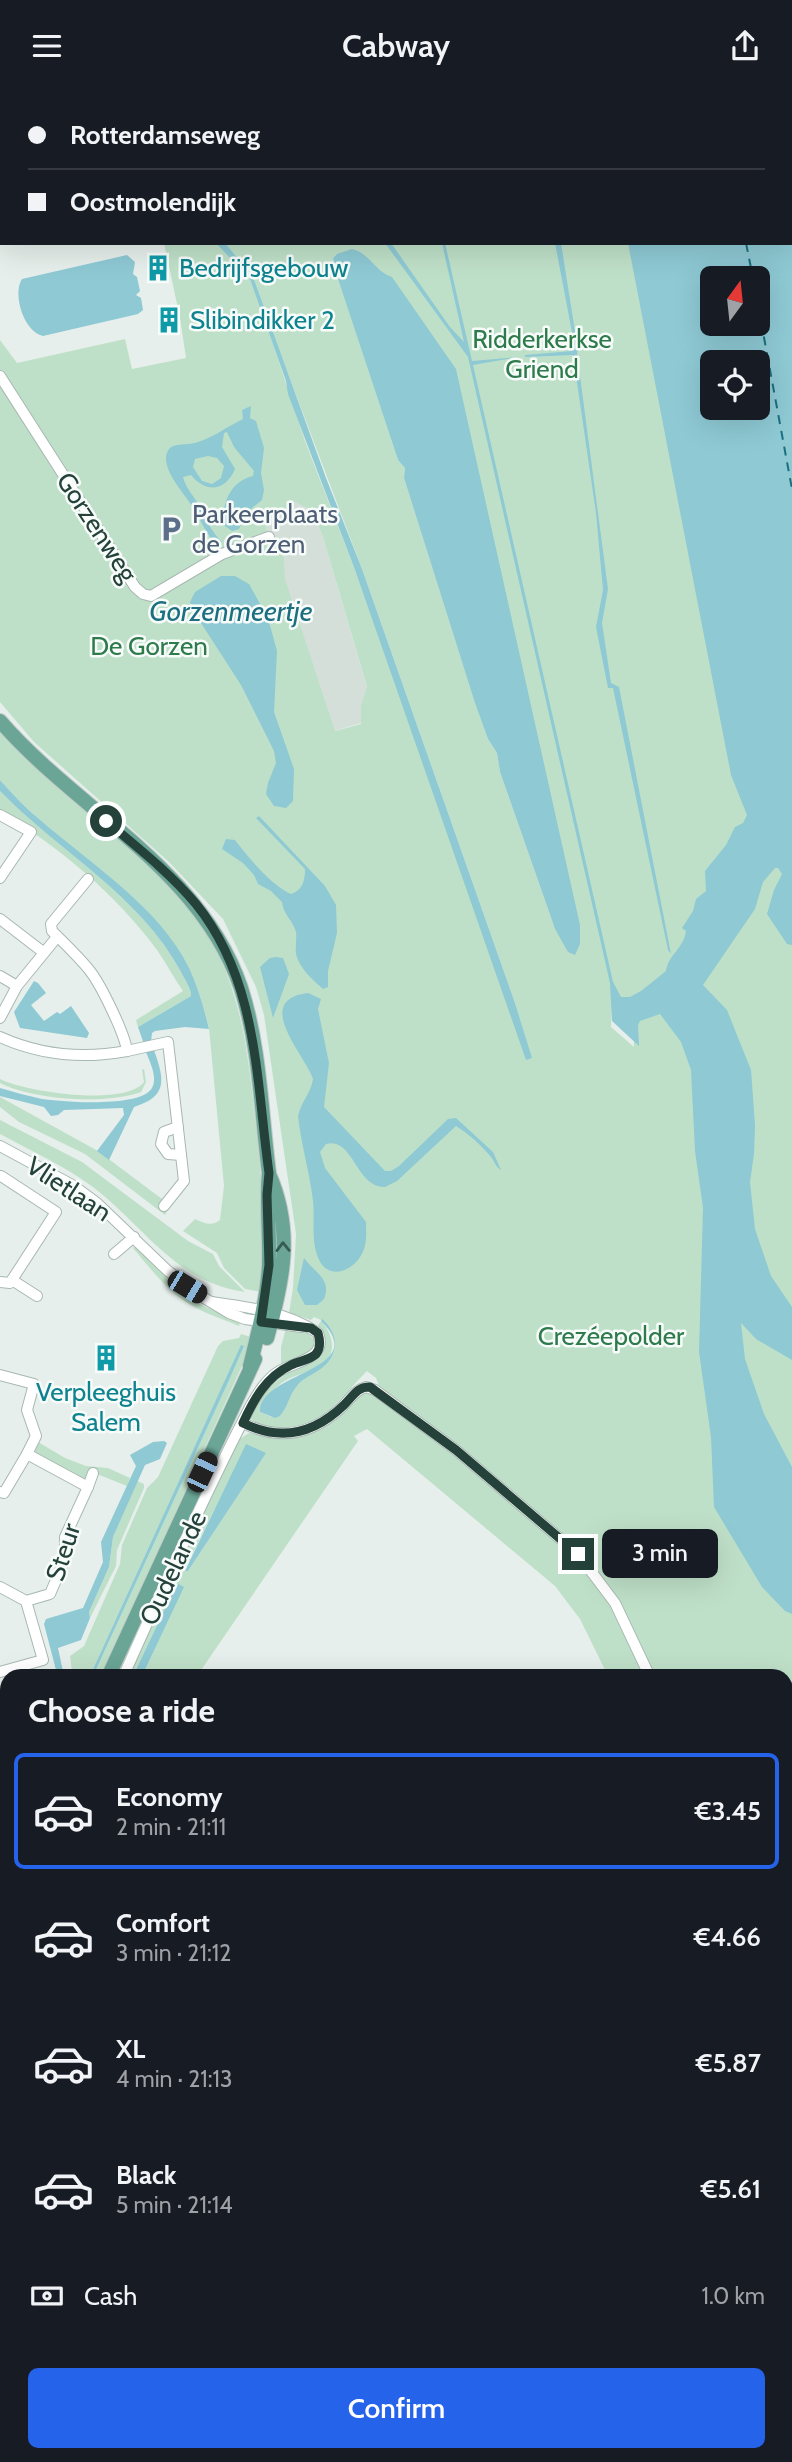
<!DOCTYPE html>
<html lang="en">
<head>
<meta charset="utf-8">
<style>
	:root { --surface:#171b24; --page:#20242c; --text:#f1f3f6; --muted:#9ea1a6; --line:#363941; --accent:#2563eb }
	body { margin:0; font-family:Cabin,sans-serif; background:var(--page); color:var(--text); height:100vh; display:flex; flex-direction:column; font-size:26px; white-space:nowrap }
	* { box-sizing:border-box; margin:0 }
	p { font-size:23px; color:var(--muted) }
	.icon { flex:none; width:38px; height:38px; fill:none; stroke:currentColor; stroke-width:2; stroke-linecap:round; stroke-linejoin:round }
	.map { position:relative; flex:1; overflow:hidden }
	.sheet { position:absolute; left:0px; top:1578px; width:793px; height:793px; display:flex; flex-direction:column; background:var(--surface); border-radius:21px 21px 0 0; box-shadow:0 7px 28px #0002 }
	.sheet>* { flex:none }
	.guide { position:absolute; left:0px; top:0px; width:793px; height:154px; box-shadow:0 7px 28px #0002; display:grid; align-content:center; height:154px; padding:0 28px; background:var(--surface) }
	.needle { width:46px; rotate:15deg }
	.tools { position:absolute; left:700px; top:175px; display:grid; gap:14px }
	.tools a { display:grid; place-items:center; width:70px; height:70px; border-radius:10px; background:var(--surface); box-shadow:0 7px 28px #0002; font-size:35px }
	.end { position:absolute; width:32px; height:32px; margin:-16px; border:9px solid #24423a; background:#fff; box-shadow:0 0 0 4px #fff }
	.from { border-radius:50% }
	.bubble { position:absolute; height:49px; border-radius:10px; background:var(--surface); box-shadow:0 7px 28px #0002; font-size:23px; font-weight:600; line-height:49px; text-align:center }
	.car { position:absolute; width:21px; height:42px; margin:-21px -10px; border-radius:9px; box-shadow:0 0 5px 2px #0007; background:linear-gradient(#222 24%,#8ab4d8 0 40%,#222 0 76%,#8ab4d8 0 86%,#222 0) }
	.guide b { display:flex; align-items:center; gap:24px; height:66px; font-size:26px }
	.guide b+b { border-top:2px solid var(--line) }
	.guide i { width:18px; height:18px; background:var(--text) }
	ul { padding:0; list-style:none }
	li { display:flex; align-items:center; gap:21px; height:116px; margin:0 14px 10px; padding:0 14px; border:4px solid transparent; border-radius:10px }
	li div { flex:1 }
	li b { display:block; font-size:26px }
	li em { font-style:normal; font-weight:600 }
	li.active { border-color:var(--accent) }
	li>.icon { width:63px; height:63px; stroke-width:1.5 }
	h2 { padding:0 28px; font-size:32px; line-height:84px }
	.pay { display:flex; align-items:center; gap:18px; height:77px; padding:0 28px; font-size:26px }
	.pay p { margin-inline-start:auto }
	.action { display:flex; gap:14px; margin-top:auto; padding:14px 28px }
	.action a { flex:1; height:80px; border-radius:10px; background:var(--accent); color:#fff; font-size:28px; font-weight:600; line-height:80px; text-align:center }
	header { display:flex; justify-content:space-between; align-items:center; height:91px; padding:0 28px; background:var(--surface); font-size:32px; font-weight:600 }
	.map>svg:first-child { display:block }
	.built { fill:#d4dfda }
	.green { fill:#bfe0c8; fill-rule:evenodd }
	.water { fill:#8ec9d4; fill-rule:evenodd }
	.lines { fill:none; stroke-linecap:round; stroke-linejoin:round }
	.stream { stroke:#8ec9d4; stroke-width:2.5 }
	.ferry { stroke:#1c6f80; stroke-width:2; stroke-dasharray:9 7; stroke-linecap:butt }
	.minor-casing { stroke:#a8b8b2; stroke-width:12 }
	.major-casing { stroke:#c2cac8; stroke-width:16 }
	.highway-casing { stroke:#c2cac8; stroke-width:18 }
	.minor { stroke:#fff; stroke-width:10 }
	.major { stroke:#6aa596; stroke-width:14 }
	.highway { stroke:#2f6f62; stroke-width:16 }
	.oneway { stroke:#365b51 }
	.route { stroke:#24423a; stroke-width:9 }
	.labels { text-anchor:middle; stroke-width:5; stroke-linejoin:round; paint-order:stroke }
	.culture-label { font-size:26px; fill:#0d838f; stroke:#f7fbf9; text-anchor:start }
	.park-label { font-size:26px; fill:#2d7a4b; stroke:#f7fbf9 }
	.service-label { font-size:26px; fill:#4e5e75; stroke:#f7fbf9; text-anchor:start }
	.street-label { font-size:26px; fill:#24423a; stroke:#f7fbf9 }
	.water-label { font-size:28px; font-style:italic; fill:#1c6f80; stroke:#f7fbf9 }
</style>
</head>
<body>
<header><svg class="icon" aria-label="menu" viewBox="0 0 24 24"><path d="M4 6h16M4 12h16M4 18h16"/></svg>Cabway<svg class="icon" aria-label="share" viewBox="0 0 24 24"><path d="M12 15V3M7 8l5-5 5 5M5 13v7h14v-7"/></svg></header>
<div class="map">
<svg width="792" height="2371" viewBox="0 0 792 2371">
	<rect width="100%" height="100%" fill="#e6efeb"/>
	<polygon class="built" points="295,410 312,419 323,446 367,597 361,614 361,632 334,640 266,436 274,425"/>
	<g class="green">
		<path d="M164 152H631L792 786V1790L786 1782V1586L654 1585 589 1469 561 1441 478 1372 380 1297 376 1287 367 1280C339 1308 326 1334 282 1337 270 1338 260 1336 251 1328 251 1320 255 1315 260 1309 267 1298 277 1289 288 1282 304 1272 324 1271 325 1248L318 1234 321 1230C334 1243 338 1266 319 1276 307 1282 294 1284 283 1291 272 1298 266 1310 260 1321L271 1326 280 1325C288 1316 289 1305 295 1296 309 1277 344 1276 332 1243 328 1232 324 1230 314 1226L311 1229 289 1222 293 1197 296 1143 264 924 256 896 223 828 169 771 34 651 0 611V249L17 272 125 248 132 278 186 267 180 227ZM337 163 560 846 555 838 500 681 497 662 488 648 475 611 404 387 405 377 398 369 339 190 333 167ZM251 185 362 478 515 912 531 966 355 479 305 350ZM295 411 312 419 323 446 367 596 361 614V633L335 640 285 488 283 453 279 449 270 450 266 436 274 425ZM612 908 633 926 634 956 611 936Z"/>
		<path d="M0 639C36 679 77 712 117 747 140 767 163 786 183 809 238 875 246 944 255 1026 262 1084 266 1142 261 1201L245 1198 224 1177 217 1162 183 1140 195 1128C204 1132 211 1136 220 1129L224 1095 209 937C204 917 198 896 188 877 159 815 88 771 38 727 24 716 12 702 0 689Z"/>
		<path d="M0 700C59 761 140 804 181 881 185 889 191 897 191 905L138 936 136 929 183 900C174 887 166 872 157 859 116 803 59 756 0 720Z"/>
		<path d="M144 978 146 991 141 1001C105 1014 34 1009 0 992V988C26 1001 125 1016 144 991L142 979Z"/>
		<polygon points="0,1006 98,1060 170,1114 165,1124 85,1063 19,1031 0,1016"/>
		<path d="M0 1029 82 1071 188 1150 213 1163 219 1175 245 1201C175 1191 145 1136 93 1096 65 1075 31 1060 0 1043Z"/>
		<path d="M132 1156C145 1158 162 1184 172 1193 191 1212 216 1221 240 1230L239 1235C220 1227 200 1221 183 1209 163 1195 148 1174 132 1156Z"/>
		<polygon points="286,1237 303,1239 315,1249 313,1259 281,1275 281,1256"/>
		<polygon points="241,1243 251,1246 247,1264 101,1585 93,1585 225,1298 241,1255 90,1585 70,1585 72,1580 70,1565 84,1555 120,1473 122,1454 147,1397 158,1386 218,1255 223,1250 239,1247"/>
		<path d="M366 1300 374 1303 454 1362 572 1461 608 1506 646 1585H608L580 1528 555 1495 367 1338 354 1345 358 1350 197 1585H142L183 1496 177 1492 133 1585 126 1586 172 1485 179 1488 181 1483 175 1479 240 1348 249 1342 262 1344 295 1345 359 1302ZM253 1357 265 1363 188 1480H184L228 1391Z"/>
		<polygon points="38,1351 65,1367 86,1375 108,1377 130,1387 127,1395 97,1383 87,1391 34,1360"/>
		<polygon points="137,1390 144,1393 144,1397 117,1459 116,1475 90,1527 89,1521 109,1476 113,1446"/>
		<polygon points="0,1946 7,1950 7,2158 0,2160"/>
		<polygon points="792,2169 792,2297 786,2296 786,2170"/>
		<polygon points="12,2364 288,2364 284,2371 9,2371"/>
		<polygon points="350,2364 514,2364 520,2371 309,2371"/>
	</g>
	<g class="water">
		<path d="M598 0H792V854L787 853 767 823 774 799 782 783 778 777H775L763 791 755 818 703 894 727 919 751 979 755 1034 754 1063 750 1091 755 1138 771 1185 792 1216V1269L756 1248 741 1232 745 1268 764 1323 792 1376V1523L785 1520 762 1496 714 1416 711 1346 699 1261 703 1117 695 1060 691 979 681 951 660 923 640 930 638 934 639 955 612 930 610 892 468 266 385 152H391L450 236 464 251 442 152H445L472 270 519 266 473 274 613 891 621 906H630L641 900 666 880C668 864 684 857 686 840L682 837 693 820 696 808 706 800 705 780 726 754 735 736 743 732 747 724 731 684 628 152H791V2ZM712 187H758V233H712ZM712 271H758V317H712Z"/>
		<polygon points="216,152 225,152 253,186 326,387 362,478 515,912 532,967 526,969 355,479 288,303 286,290 250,188"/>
		<polygon points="555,152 561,152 578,259 577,262 608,498 602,532 611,592 619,596 671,863 668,859 613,597 608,597 596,536 603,499 596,422 573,264 525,266 525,264 572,260 575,257"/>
		<path d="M352 158C370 162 375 181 392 186L456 278 580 834V853L575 864 568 861 555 838 500 681 497 662 488 648 475 612 404 387 405 377 398 369 339 191 333 167 337 163Z"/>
		<path d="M127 164 135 171 133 183 137 186 140 200 136 204 141 207 143 219 138 223 43 245C24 241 12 203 22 188Z"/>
		<path d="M251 315 250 327 256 330 264 357 261 382 264 399 262 409 247 421 239 438 232 440 225 435C220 415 230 390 253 385L254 380 234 356 227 341 224 342 222 356 235 378C225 401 206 402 191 384L183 386C186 398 194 405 200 416 207 430 211 440 222 451L215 452C205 441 200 427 192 415 184 402 157 374 169 358 174 352 187 354 195 352 211 348 228 335 243 328L242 319ZM208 365 217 367 224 375 221 387 212 393 202 390 193 376 195 368Z"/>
		<polygon points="221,485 235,485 249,493 268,527 277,560 274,621 294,678 293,710 286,717 274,715 266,703 268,692 276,672 274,660 241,594 192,518 190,511 195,501"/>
		<path d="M0 689C12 702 24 716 38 727 88 771 159 815 189 877 198 896 204 917 209 938L185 936 155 940 152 942 151 951 144 953 138 936 191 905C191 897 185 889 181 881 140 804 59 761 0 700Z"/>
		<path d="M259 725 325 795 336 814 337 842 328 880V896L323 898C313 889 299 877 296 863 295 856 297 848 296 841 293 830 283 823 282 811L271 800 258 793 254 784 243 772 222 758 226 748 235 749C248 766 271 794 291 803 303 799 305 789 305 778L256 727Z"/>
		<polygon points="276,866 283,867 289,883 273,927 260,876 270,867"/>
		<polygon points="34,890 38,892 46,902 31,914 44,930 57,921 60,923 71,915 89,942 87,947 20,937 14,921"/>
		<path d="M308 902 321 908 318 918 329 972 324 1016 385 1080H391L399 1075 448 1028 456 1027 493 1061 501 1079C495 1075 495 1071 491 1066 481 1054 469 1043 456 1035L397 1090 385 1096C356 1097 353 1045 326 1053L320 1061 325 1077 366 1131C366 1139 367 1150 364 1158 356 1181 326 1192 317 1164 311 1146 315 1128 313 1110 310 1082 301 1054 298 1025 301 1011 311 1002 313 988 306 965 251 909 308 902Z"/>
		<path d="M154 959C164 988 169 1005 134 1016L109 1069 97 1060 124 1024 123 1017 64 1019 58 1024 51 1025 44 1016 0 1005V997C14 1001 28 1005 42 1008 63 1011 141 1017 152 997 158 987 150 971 146 961Z"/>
		<path d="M304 1167C315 1182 332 1188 324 1208L317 1214H305L297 1199Z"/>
		<path d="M322 1228C338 1241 340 1263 323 1276 314 1284 303 1286 296 1296 289 1305 288 1316 280 1325L275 1327 260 1321C258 1281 373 1280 321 1230Z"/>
		<polygon points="241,1254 244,1255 225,1298 93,1585 90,1585"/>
		<polygon points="164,1350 167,1352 160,1368 145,1374 113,1446 109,1476 89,1521 90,1527 81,1549 58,1557 64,1585 54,1585 56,1579 44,1533 46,1528 83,1517 103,1471 101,1451 136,1375 130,1364 153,1351"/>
		<polygon points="246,1353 266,1362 188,1480 185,1480"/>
		<polygon points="177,1492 184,1496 142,1585 133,1585"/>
	</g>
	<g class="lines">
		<g class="stream">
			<polyline points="786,1627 792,1623"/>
			<polyline points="786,1691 792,1700"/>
		</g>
		<g class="ferry">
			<polyline points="718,0 718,2"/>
			<polyline points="746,152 753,187"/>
			<polyline points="758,214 792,398"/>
		</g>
		<g class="minor-casing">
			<g id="minor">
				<polyline points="153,0 154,2"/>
				<polyline points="199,2 200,0"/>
				<polyline points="0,87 2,87"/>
				<polyline points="0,285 135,496 143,503 151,505 222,463 269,446"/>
				<polyline points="0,724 31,741 0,787"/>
				<polyline points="0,828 43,861"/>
				<polyline points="0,885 17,895"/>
				<polyline points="0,927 17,895 57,846"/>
				<path d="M0 946C40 964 84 968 127 960 125 943 101 894 90 880 79 866 65 853 52 840L51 833 88 788"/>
				<polyline points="127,960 168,951 184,1090 164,1115"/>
				<polyline points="178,1036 164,1041 161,1053 168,1063 181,1064"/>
				<polyline points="0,1055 74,1095 97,1112 168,1180 201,1205 229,1222 245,1228 301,1236"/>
				<polyline points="114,1163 134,1146"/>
				<polyline points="12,1189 37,1205"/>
				<polyline points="0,1191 10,1192 56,1121 1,1085"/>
				<polyline points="0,1284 34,1293 27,1319 36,1345 27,1363"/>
				<path d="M243 1332C279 1350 311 1344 341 1317 349 1309 355 1299 366 1296L375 1299 456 1359 578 1463 615 1512 650 1586"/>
				<polyline points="88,1396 93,1382"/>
				<polyline points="0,1401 4,1402 27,1363 88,1396 65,1446 65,1468 50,1503 26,1510 0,1496"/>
				<polyline points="0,1581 43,1569 26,1510"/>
				<path d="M123 1586C164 1495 205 1403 251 1314 258 1302 266 1289 278 1281 294 1270 328 1269 318 1242 287 1221 248 1216 212 1211"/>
				<polyline points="786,1790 792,1798"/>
				<polyline points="786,1810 792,1818"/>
				<polyline points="786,2306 792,2307"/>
			</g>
		</g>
		<g class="major-casing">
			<g id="major">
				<path d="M0 630C78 720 201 778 241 897 260 956 261 1020 269 1082 266 1112 270 1143 269 1174 267 1209 258 1242 250 1275"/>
				<path d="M267 1247C283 1190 294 1140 269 1083"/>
				<polyline points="108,1586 255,1268"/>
				<polyline points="0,1808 7,1797"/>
				<polyline points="0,1926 7,1929"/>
				<polyline points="0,1942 7,1946"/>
				<polyline points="520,2364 526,2371"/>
				<polyline points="534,2364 541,2371"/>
			</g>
		</g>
		<g class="highway-casing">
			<g id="highway">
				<polyline points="0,2167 7,2166"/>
				<polyline points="0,2213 7,2215"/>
				<polyline points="0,2233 7,2235"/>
				<polyline points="786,2354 792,2355"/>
				<polyline points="715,2364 765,2371"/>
				<polyline points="7,2371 10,2364"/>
			</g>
		</g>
		<use href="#minor" class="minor"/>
		<use href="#major" class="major"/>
		<use href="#highway" class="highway"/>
	</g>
	<defs><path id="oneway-chevron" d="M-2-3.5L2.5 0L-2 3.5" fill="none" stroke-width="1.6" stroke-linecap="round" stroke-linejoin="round" transform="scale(1.75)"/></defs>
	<use class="oneway" href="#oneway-chevron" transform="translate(283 1156) rotate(-91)"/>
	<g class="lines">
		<path class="route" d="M106 730C137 756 170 782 196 813 258 890 256 988 269 1082L267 1104 269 1174 261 1231 311 1237 318 1242C320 1249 321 1257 316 1263 310 1269 299 1270 291 1274 266 1286 254 1308 243 1332 281 1351 314 1343 344 1314 353 1305 358 1295 370 1296L456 1359 578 1463"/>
	</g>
	<defs>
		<g id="building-bare" transform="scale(2.1)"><path d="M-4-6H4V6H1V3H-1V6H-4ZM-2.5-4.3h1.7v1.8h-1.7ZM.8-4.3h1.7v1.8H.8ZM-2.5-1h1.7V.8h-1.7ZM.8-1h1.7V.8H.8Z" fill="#0f9aa8" stroke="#f7fbf9" stroke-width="2.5" paint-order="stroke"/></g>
		<g id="parking-bare" transform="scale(2.1)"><path d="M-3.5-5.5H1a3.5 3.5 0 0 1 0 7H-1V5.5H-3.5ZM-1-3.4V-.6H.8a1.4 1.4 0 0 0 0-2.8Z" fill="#5c6f8a" stroke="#f7fbf9" stroke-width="2.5" paint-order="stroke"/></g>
	</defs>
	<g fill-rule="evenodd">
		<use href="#building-bare" x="158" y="177"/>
		<use href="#building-bare" x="169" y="229"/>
		<use href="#parking-bare" x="171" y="438"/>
		<use href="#building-bare" x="106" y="1267"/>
	</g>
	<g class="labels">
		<g class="culture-label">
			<text x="179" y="186">Bedrijfsgebouw</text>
			<text x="190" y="238">Slibindikker 2</text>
			<text x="106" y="1310" text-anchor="middle">Verpleeghuis<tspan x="106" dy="30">Salem</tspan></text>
		</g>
		<g class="park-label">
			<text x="542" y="257">Ridderkerkse<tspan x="542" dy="30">Griend</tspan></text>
			<text x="149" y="564">De Gorzen</text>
			<text x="611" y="1254">Crezéepolder</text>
		</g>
		<g class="service-label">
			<text x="192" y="432">Parkeerplaats<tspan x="192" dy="30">de Gorzen</tspan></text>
		</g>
		<g class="street-label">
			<text transform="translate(97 436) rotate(57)" y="9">Gorzenweg</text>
			<text transform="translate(69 1098) rotate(33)" y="9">Vlietlaan</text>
			<text transform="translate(63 1461) rotate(-72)" y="9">Steur</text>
			<text transform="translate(173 1477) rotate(-65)" y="9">Oudelande</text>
		</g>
		<g class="water-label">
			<text x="231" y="530">Gorzenmeertje</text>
		</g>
	</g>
</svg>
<div class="tools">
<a><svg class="needle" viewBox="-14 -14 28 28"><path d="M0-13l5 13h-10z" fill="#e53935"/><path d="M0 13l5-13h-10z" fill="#9ea1a6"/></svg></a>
<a><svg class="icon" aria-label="locate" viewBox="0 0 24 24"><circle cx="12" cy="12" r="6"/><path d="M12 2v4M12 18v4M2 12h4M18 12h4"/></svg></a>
</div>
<i class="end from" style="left:106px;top:730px"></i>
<i class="end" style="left:578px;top:1463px"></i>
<div class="bubble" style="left:602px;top:1438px;width:116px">3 min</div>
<i class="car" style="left:187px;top:1196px;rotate:121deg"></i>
<i class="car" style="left:202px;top:1381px;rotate:25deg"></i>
<div class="guide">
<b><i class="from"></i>Rotterdamseweg</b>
<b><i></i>Oostmolendijk</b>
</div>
<section class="sheet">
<h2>Choose a ride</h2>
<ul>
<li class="active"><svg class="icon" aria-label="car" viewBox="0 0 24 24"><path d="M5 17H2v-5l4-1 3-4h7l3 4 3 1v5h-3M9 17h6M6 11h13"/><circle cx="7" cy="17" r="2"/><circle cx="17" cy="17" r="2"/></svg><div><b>Economy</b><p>2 min · 21:11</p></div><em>€3.45</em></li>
<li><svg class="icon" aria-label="car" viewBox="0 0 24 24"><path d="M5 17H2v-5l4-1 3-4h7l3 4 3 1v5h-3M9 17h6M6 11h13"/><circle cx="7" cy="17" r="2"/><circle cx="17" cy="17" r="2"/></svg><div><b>Comfort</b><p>3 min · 21:12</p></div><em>€4.66</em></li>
<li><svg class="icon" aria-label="car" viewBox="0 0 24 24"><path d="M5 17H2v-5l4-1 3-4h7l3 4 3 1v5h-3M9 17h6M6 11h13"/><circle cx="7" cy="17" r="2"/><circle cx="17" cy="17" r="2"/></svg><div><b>XL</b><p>4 min · 21:13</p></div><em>€5.87</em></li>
<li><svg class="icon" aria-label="car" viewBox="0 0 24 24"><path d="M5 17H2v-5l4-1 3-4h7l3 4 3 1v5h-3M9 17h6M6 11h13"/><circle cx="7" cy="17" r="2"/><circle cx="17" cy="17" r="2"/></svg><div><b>Black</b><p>5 min · 21:14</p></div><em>€5.61</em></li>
</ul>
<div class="pay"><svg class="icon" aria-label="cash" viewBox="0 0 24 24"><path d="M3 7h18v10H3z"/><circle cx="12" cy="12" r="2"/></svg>Cash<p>1.0 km</p></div>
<div class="action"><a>Confirm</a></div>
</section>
</div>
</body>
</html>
